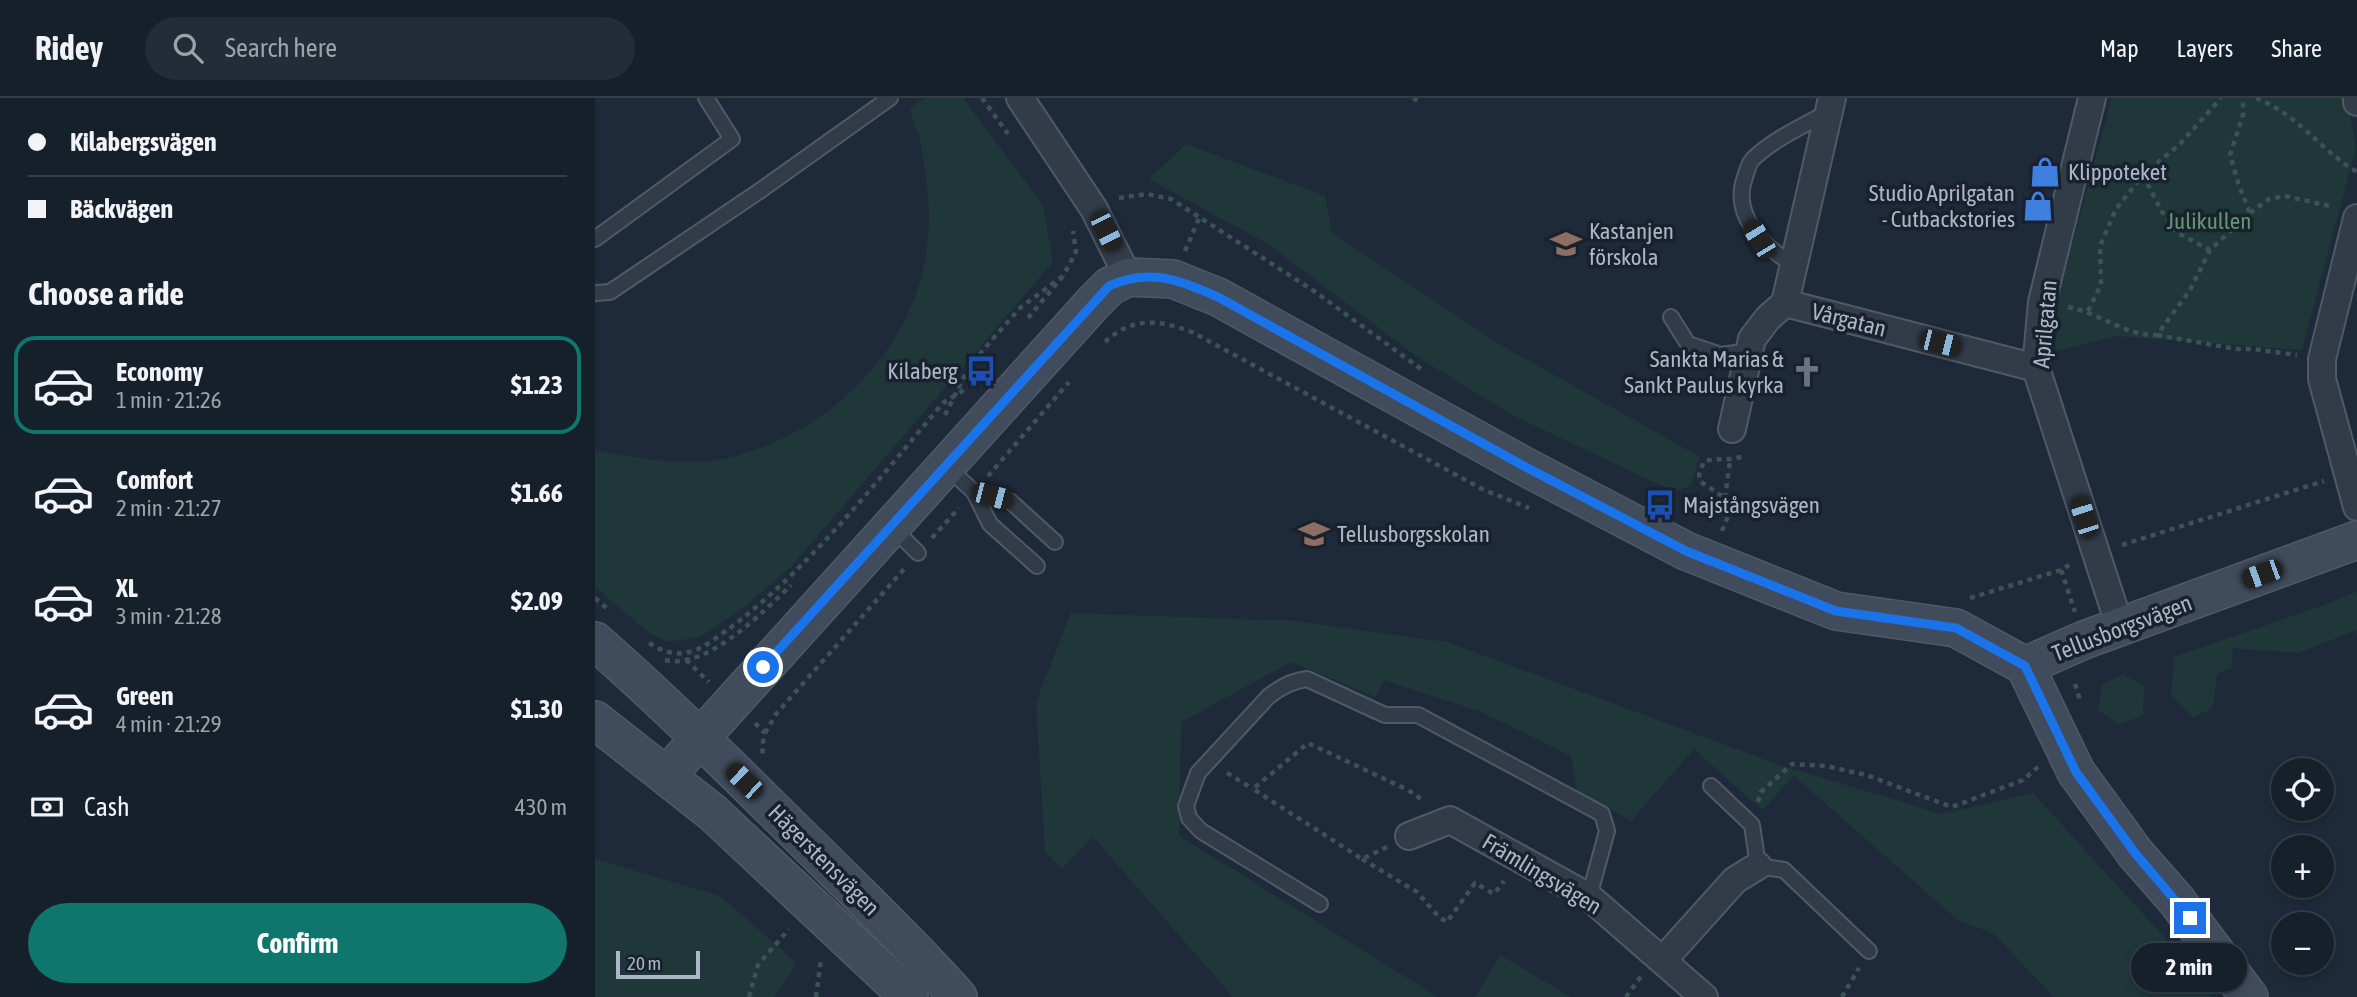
<!DOCTYPE html>
<html lang="en">
<head>
<meta charset="utf-8">
<style>
	:root { --surface:#16202b; --page:#232d37; --text:#f1f3f6; --muted:#9ea3a9; --line:#353e47; --accent:#0f766e }
	body { margin:0; font-family:"Asap Condensed",sans-serif; background:var(--page); color:var(--text); height:100vh; display:flex; flex-direction:column; font-size:26px; white-space:nowrap }
	* { box-sizing:border-box; margin:0 }
	p { font-size:23px; color:var(--muted) }
	.icon { flex:none; width:38px; height:38px; fill:none; stroke:currentColor; stroke-width:2; stroke-linecap:round; stroke-linejoin:round }
	.map { position:relative; flex:1; overflow:hidden }
	.side { display:flex; flex-direction:column; background:var(--surface); width:595px }
	.side>* { flex:none }
	.top-card { display:grid; align-content:center; height:154px; padding:0 28px; background:var(--surface) }
	.fabs { position:absolute; left:1676px; top:660px; display:grid; gap:14px }
	.fabs a { display:grid; place-items:center; width:63px; height:63px; border-radius:50%; background:var(--surface); box-shadow:0 4px 10px #0003,0 0 0 2px var(--line); font-size:35px }
	.scale { position:absolute; left:21px; bottom:18px; width:84px; box-sizing:border-box; padding-left:7px; border:4px solid #acb6c6; border-top:0; font-size:19px; line-height:24px; white-space:nowrap; color:#acb6c6; -webkit-text-stroke:5px #18212d; paint-order:stroke }
	.end { position:absolute; width:32px; height:32px; margin:-16px; border:9px solid #1a73e8; background:#fff; box-shadow:0 0 0 4px #fff }
	.from { border-radius:50% }
	.bubble { position:absolute; height:49px; border-radius:24px; background:var(--surface); box-shadow:0 4px 10px #0003,0 0 0 2px var(--line); font-size:23px; font-weight:700; line-height:49px; text-align:center }
	.car { position:absolute; width:21px; height:42px; margin:-21px -10px; border-radius:9px; box-shadow:0 0 5px 2px #0007; background:linear-gradient(#222 24%,#8ab4d8 0 40%,#222 0 76%,#8ab4d8 0 86%,#222 0) }
	.top-card b { display:flex; align-items:center; gap:24px; height:66px; font-size:26px }
	.top-card b+b { border-top:2px solid var(--line) }
	.top-card i { width:18px; height:18px; background:var(--text) }
	ul { padding:0; list-style:none }
	li { display:flex; align-items:center; gap:21px; height:98px; margin:0 14px 10px; padding:0 14px; border:4px solid transparent; border-radius:21px }
	li div { flex:1 }
	li b { display:block; font-size:26px }
	li em { font-style:normal; font-weight:700 }
	li.current { border-color:var(--accent) }
	li>.icon { width:63px; height:63px; stroke-width:1.5 }
	h2 { padding:0 28px; font-size:32px; line-height:84px }
	.pay { display:flex; align-items:center; gap:18px; height:77px; padding:0 28px; font-size:26px }
	.pay p { margin-inline-start:auto }
	.button { display:flex; gap:14px; margin-top:auto; padding:14px 28px }
	.button a { flex:1; height:80px; border-radius:42px; background:var(--accent); color:#fff; font-size:28px; font-weight:700; line-height:80px; text-align:center }
	header { display:flex; align-items:center; gap:42px; box-sizing:border-box; height:98px; padding:0 35px; background:var(--surface); border-bottom:2px solid var(--line) }
	header strong { font-size:33px }
	nav { display:flex; gap:38px; margin-inline-start:auto; font-size:24px }
	.search { width:490px; height:63px; background:var(--page); display:flex; align-items:center; gap:18px; box-sizing:border-box; padding:0 24px; border-radius:38px; color:var(--muted); font-size:26px }
	main { display:flex; flex:1; min-height:0 }
	.map>svg:first-child { display:block }
	.green { fill:#20373a }
	.lines { fill:none; stroke-linecap:round; stroke-linejoin:round }
	.lane-casing { stroke:#505967; stroke-width:18 }
	.street-casing { stroke:#505967; stroke-width:30 }
	.secondary-casing { stroke:#505967; stroke-width:40 }
	.path { stroke:#3b5354; stroke-width:4.5; stroke-dasharray:5 5; stroke-linecap:butt }
	.lane { stroke:#323c49; stroke-width:14 }
	.street { stroke:#323c49; stroke-width:26 }
	.secondary { stroke:#404b5c; stroke-width:37 }
	.route { stroke:#1a73e8; stroke-width:9 }
	.labels { text-anchor:middle; stroke-width:7; stroke-linejoin:round; paint-order:stroke }
	.poi-label { font-size:23px; fill:#acb6c6; stroke:#18212d; text-anchor:start }
	.park-label { font-size:23px; fill:#62986e; stroke:#18212d }
	.street-label { font-size:23px; fill:#acb6c6; stroke:#18212d }
</style>
</head>
<body>
<header>
<strong>Ridey</strong>
<div class="search"><svg class="icon" aria-label="search" viewBox="0 0 24 24"><circle cx="10" cy="10" r="6"/><path d="M15 15l6 6"/></svg>Search here</div>
<nav><a>Map</a><a>Layers</a><a>Share</a></nav>
</header>
<main>
<section class="side">
<div class="top-card">
<b><i class="from"></i>Kilabergsvägen</b>
<b><i></i>Bäckvägen</b>
</div>
<h2>Choose a ride</h2>
<ul>
<li class="current"><svg class="icon" aria-label="car" viewBox="0 0 24 24"><path d="M5 17H2v-5l4-1 3-4h7l3 4 3 1v5h-3M9 17h6M6 11h13"/><circle cx="7" cy="17" r="2"/><circle cx="17" cy="17" r="2"/></svg><div><b>Economy</b><p>1 min · 21:26</p></div><em>$1.23</em></li>
<li><svg class="icon" aria-label="car" viewBox="0 0 24 24"><path d="M5 17H2v-5l4-1 3-4h7l3 4 3 1v5h-3M9 17h6M6 11h13"/><circle cx="7" cy="17" r="2"/><circle cx="17" cy="17" r="2"/></svg><div><b>Comfort</b><p>2 min · 21:27</p></div><em>$1.66</em></li>
<li><svg class="icon" aria-label="car" viewBox="0 0 24 24"><path d="M5 17H2v-5l4-1 3-4h7l3 4 3 1v5h-3M9 17h6M6 11h13"/><circle cx="7" cy="17" r="2"/><circle cx="17" cy="17" r="2"/></svg><div><b>XL</b><p>3 min · 21:28</p></div><em>$2.09</em></li>
<li><svg class="icon" aria-label="car" viewBox="0 0 24 24"><path d="M5 17H2v-5l4-1 3-4h7l3 4 3 1v5h-3M9 17h6M6 11h13"/><circle cx="7" cy="17" r="2"/><circle cx="17" cy="17" r="2"/></svg><div><b>Green</b><p>4 min · 21:29</p></div><em>$1.30</em></li>
</ul>
<div class="pay"><svg class="icon" aria-label="cash" viewBox="0 0 24 24"><path d="M3 7h18v10H3z"/><circle cx="12" cy="12" r="2"/></svg>Cash<p>430 m</p></div>
<div class="button"><a>Confirm</a></div>
</section>
<div class="map">
<svg width="1762" height="899" viewBox="0 0 1762 899">
	<rect width="100%" height="100%" fill="#1e2a39"/>
	<g class="green">
		<path d="M330 0H368L448 107 458 164 195 470 143 514 105 539 72 544 54 535 0 489V353C37 359 78 367 116 363 130 362 144 357 157 353 244 324 317 248 331 156 338 114 331 76 324 35L320 31 315 10Z"/>
		<polygon points="1517,0 1752,0 1761,50 1707,252 1521,238 1461,253 1463,198"/>
		<polygon points="591,46 730,98 737,135 904,246 1105,359 1096,388 1078,393 919,318 821,258 673,146 554,81"/>
		<polygon points="1762,493 1762,536 1759,533 1704,555 1638,550 1636,570 1622,576 1618,610 1598,619 1576,598 1579,559 1729,507"/>
		<polygon points="476,515 700,523 852,544 1179,665 1346,716 1438,695 1570,840 1616,899 1459,899 1398,835 1364,823 1199,678 1167,712 1099,651 1036,723 982,693 976,658 884,613 789,582 781,599 696,564 586,624 584,738 843,899 638,899 498,739 467,771 450,754 441,604"/>
		<polygon points="1528,576 1549,589 1548,617 1524,627 1503,612 1507,586"/>
		<polygon points="0,761 125,798 202,865 179,899 0,899"/>
		<polygon points="905,857 976,899 880,899"/>
	</g>
	<g class="lines">
		<g class="lane-casing">
			<g id="lane">
				<polyline points="0,141 137,41 111,0"/>
				<path d="M1198 166C1168 149 1136 116 1150 79 1152 73 1154 64 1159 60 1179 41 1208 28 1233 14"/>
				<polyline points="0,195 15,194 166,92 295,0"/>
				<polyline points="1076,219 1093,246 1126,257 1154,253"/>
				<polyline points="352,369 379,394 415,403 460,444"/>
				<polyline points="379,394 395,426 442,468"/>
				<polyline points="297,429 323,455"/>
				<polyline points="1116,688 1157,727 1163,768 1189,772 1274,853"/>
				<path d="M725 806 606 733 594 720 591 708 603 675 673 599C685 589 696 583 712 581L790 617H823L1007 716 1012 733 994 799"/>
			</g>
		</g>
		<g class="street-casing">
			<g id="street">
				<polyline points="425,0 499,111 533,179"/>
				<polyline points="1497,0 1447,204 1441,270 1525,529"/>
				<polyline points="1762,1 1762,4"/>
				<polyline points="1762,120 1727,261 1727,281 1762,409"/>
				<polyline points="1190,205 1441,270"/>
				<polyline points="1137,331 1157,241 1173,220 1190,205 1237,0"/>
				<polyline points="814,738 855,722 994,799 1109,899"/>
				<polyline points="1068,862 1140,782 1163,768"/>
			</g>
		</g>
		<g class="secondary-casing">
			<g id="secondary">
				<path d="M0 543C75 609 146 680 217 750 266 799 317 847 363 899"/>
				<polyline points="1430,568 1481,674 1540,755 1582,803 1654,899"/>
				<polyline points="1430,568 1489,542 1762,442"/>
				<polyline points="0,622 118,715 314,899"/>
				<polyline points="71,678 499,204 515,188 533,179 578,181 623,199 927,367 1091,453 1241,513 1361,530 1430,568"/>
			</g>
		</g>
		<g class="path">
			<polyline points="387,0 413,36"/>
			<polyline points="818,0 826,5"/>
			<path d="M1661 0C1705 18 1724 51 1762 74"/>
			<polyline points="1548,77 1567,114 1581,134 1615,152"/>
			<polyline points="524,100 552,96 576,101 719,193 826,271"/>
			<polyline points="1655,115 1674,101 1690,98 1739,109"/>
			<polyline points="590,153 605,118"/>
			<path d="M1473 209C1505 215 1530 238 1562 237L1595 192 1615 152 1655 115 1644 88 1635 57 1648 17V0"/>
			<polyline points="1493,213 1506,187 1505,148 1521,111 1548,77 1585,46 1626,0"/>
			<polyline points="433,220 468,178 481,154 478,133"/>
			<polyline points="1562,237 1641,251 1658,251 1702,257"/>
			<path d="M510 244C538 218 564 222 597 234L889 392 934 410"/>
			<polyline points="350,317 375,267 425,210 468,178"/>
			<polyline points="393,378 474,284"/>
			<polyline points="1130,400 1135,363"/>
			<path d="M1127 433 1136 411 1130 400 1106 384 1104 377 1109 363C1124 360 1135 363 1149 358V356"/>
			<polyline points="337,440 364,410"/>
			<polyline points="1527,447 1729,383"/>
			<polyline points="1466,472 1480,514"/>
			<polyline points="0,500 15,513"/>
			<polyline points="1375,500 1466,472 1476,466"/>
			<path d="M54 545C67 553 79 558 94 554 109 551 123 538 135 530 218 467 281 384 348 305L372 290"/>
			<path d="M70 562C112 572 168 514 196 487"/>
			<polyline points="91,562 114,584"/>
			<polyline points="1480,586 1485,602"/>
			<polyline points="160,625 170,635 167,648 168,657"/>
			<polyline points="170,635 181,616 310,470"/>
			<polyline points="632,675 658,691"/>
			<polyline points="1163,704 1166,694 1197,666 1231,668 1271,677 1357,709 1428,682 1444,668"/>
			<polyline points="792,749 767,761 658,691 713,645 813,692 829,703"/>
			<polyline points="767,761 822,794 844,819 852,824 880,785 899,796 909,783"/>
			<polyline points="154,899 163,867 194,831"/>
			<polyline points="221,899 226,861"/>
			<polyline points="1031,899 1047,877"/>
			<polyline points="1247,899 1264,870"/>
		</g>
		<use href="#lane" class="lane"/>
		<use href="#street" class="street"/>
		<use href="#secondary" class="secondary"/>
	</g>
	<g class="lines">
		<path class="route" d="M168 569 514 188C555 169 585 183 623 199L927 367 1091 453 1241 513 1361 530 1430 568 1481 674 1540 755 1595 820"/>
	</g>
	<defs>
		<g id="shop-bare" transform="scale(2.415)"><path d="M-5-2.5h2.3a2.7 3.5 0 0 1 5.4 0H5L5.5 6h-11ZM-1.5-2.5h3a1.5 2.3 0 0 0-3 0Z" fill="#3f7fe0" stroke="#18212d" stroke-width="2.5" paint-order="stroke"/></g>
		<g id="school-bare" transform="scale(2.415)"><path d="M0-5L7-2L0 1L-7-2ZM-4 1L0 2.5L4 1V4Q0 6-4 4Z" fill="#8d6e63" stroke="#18212d" stroke-width="2.5" paint-order="stroke"/></g>
		<g id="bus-bare" transform="scale(2.415)"><path d="M-5-6H5V4H4V6H2V4H-2V6H-4V4H-5ZM-3.5-4V0h7V-4ZM-3.5 1.2v1.5H-2V1.2ZM2 1.2v1.5H3.5V1.2Z" fill="#1a4fb4" stroke="#18212d" stroke-width="2.5" paint-order="stroke"/></g>
		<g id="church-bare" transform="scale(2.415)"><path d="M-1.2-6h2.4v3.5h3.3v2.4h-3.3V6h-2.4V-.1h-3.3v-2.4h3.3Z" fill="#6b7280" stroke="#18212d" stroke-width="2.5" paint-order="stroke"/></g>
	</defs>
	<g fill-rule="evenodd">
		<use href="#shop-bare" x="1450" y="74"/>
		<use href="#shop-bare" x="1443" y="108"/>
		<use href="#school-bare" x="971" y="146"/>
		<use href="#bus-bare" x="386" y="273"/>
		<use href="#church-bare" x="1212" y="274"/>
		<use href="#bus-bare" x="1065" y="407"/>
		<use href="#school-bare" x="719" y="436"/>
	</g>
	<g class="labels">
		<g class="poi-label">
			<text x="1473" y="82">Klippoteket</text>
			<text x="1420" y="103" text-anchor="end">Studio Aprilgatan<tspan x="1420" dy="26">- Cutbackstories</tspan></text>
			<text x="994" y="141">Kastanjen<tspan x="994" dy="26">förskola</tspan></text>
			<text x="1189" y="269" text-anchor="end">Sankta Marias &amp;<tspan x="1189" dy="26">Sankt Paulus kyrka</tspan></text>
			<text x="363" y="281" text-anchor="end">Kilaberg</text>
			<text x="1088" y="415">Majstångsvägen</text>
			<text x="742" y="444">Tellusborgsskolan</text>
		</g>
		<g class="park-label">
			<text x="1614" y="131">Julikullen</text>
		</g>
		<g class="street-label">
			<text transform="translate(1254 222) rotate(14)" y="8">Vårgatan</text>
			<text transform="translate(1450 226) rotate(-85)" y="8">Aprilgatan</text>
			<text transform="translate(1527 530) rotate(-21)" y="8">Tellusborgsvägen</text>
			<text transform="translate(229 762) rotate(45)" y="8">Hägerstensvägen</text>
			<text transform="translate(947 776) rotate(31)" y="8">Främlingsvägen</text>
		</g>
	</g>
</svg>
<div class="fabs">
<a><svg class="icon" aria-label="locate" viewBox="0 0 24 24"><circle cx="12" cy="12" r="6"/><path d="M12 2v4M12 18v4M2 12h4M18 12h4"/></svg></a>
<a>+</a>
<a>−</a>
</div>
<div class="scale">20 m</div>
<i class="end from" style="left:168px;top:569px"></i>
<i class="end" style="left:1595px;top:820px"></i>
<div class="bubble" style="left:1536px;top:845px;width:116px">2 min</div>
<i class="car" style="left:511px;top:133px;rotate:154deg"></i>
<i class="car" style="left:1164px;top:141px;rotate:329deg"></i>
<i class="car" style="left:1345px;top:245px;rotate:104deg"></i>
<i class="car" style="left:397px;top:398px;rotate:105deg"></i>
<i class="car" style="left:1489px;top:419px;rotate:342deg"></i>
<i class="car" style="left:1667px;top:476px;rotate:250deg"></i>
<i class="car" style="left:149px;top:683px;rotate:314deg"></i>
</div>
</main>
</body>
</html>
